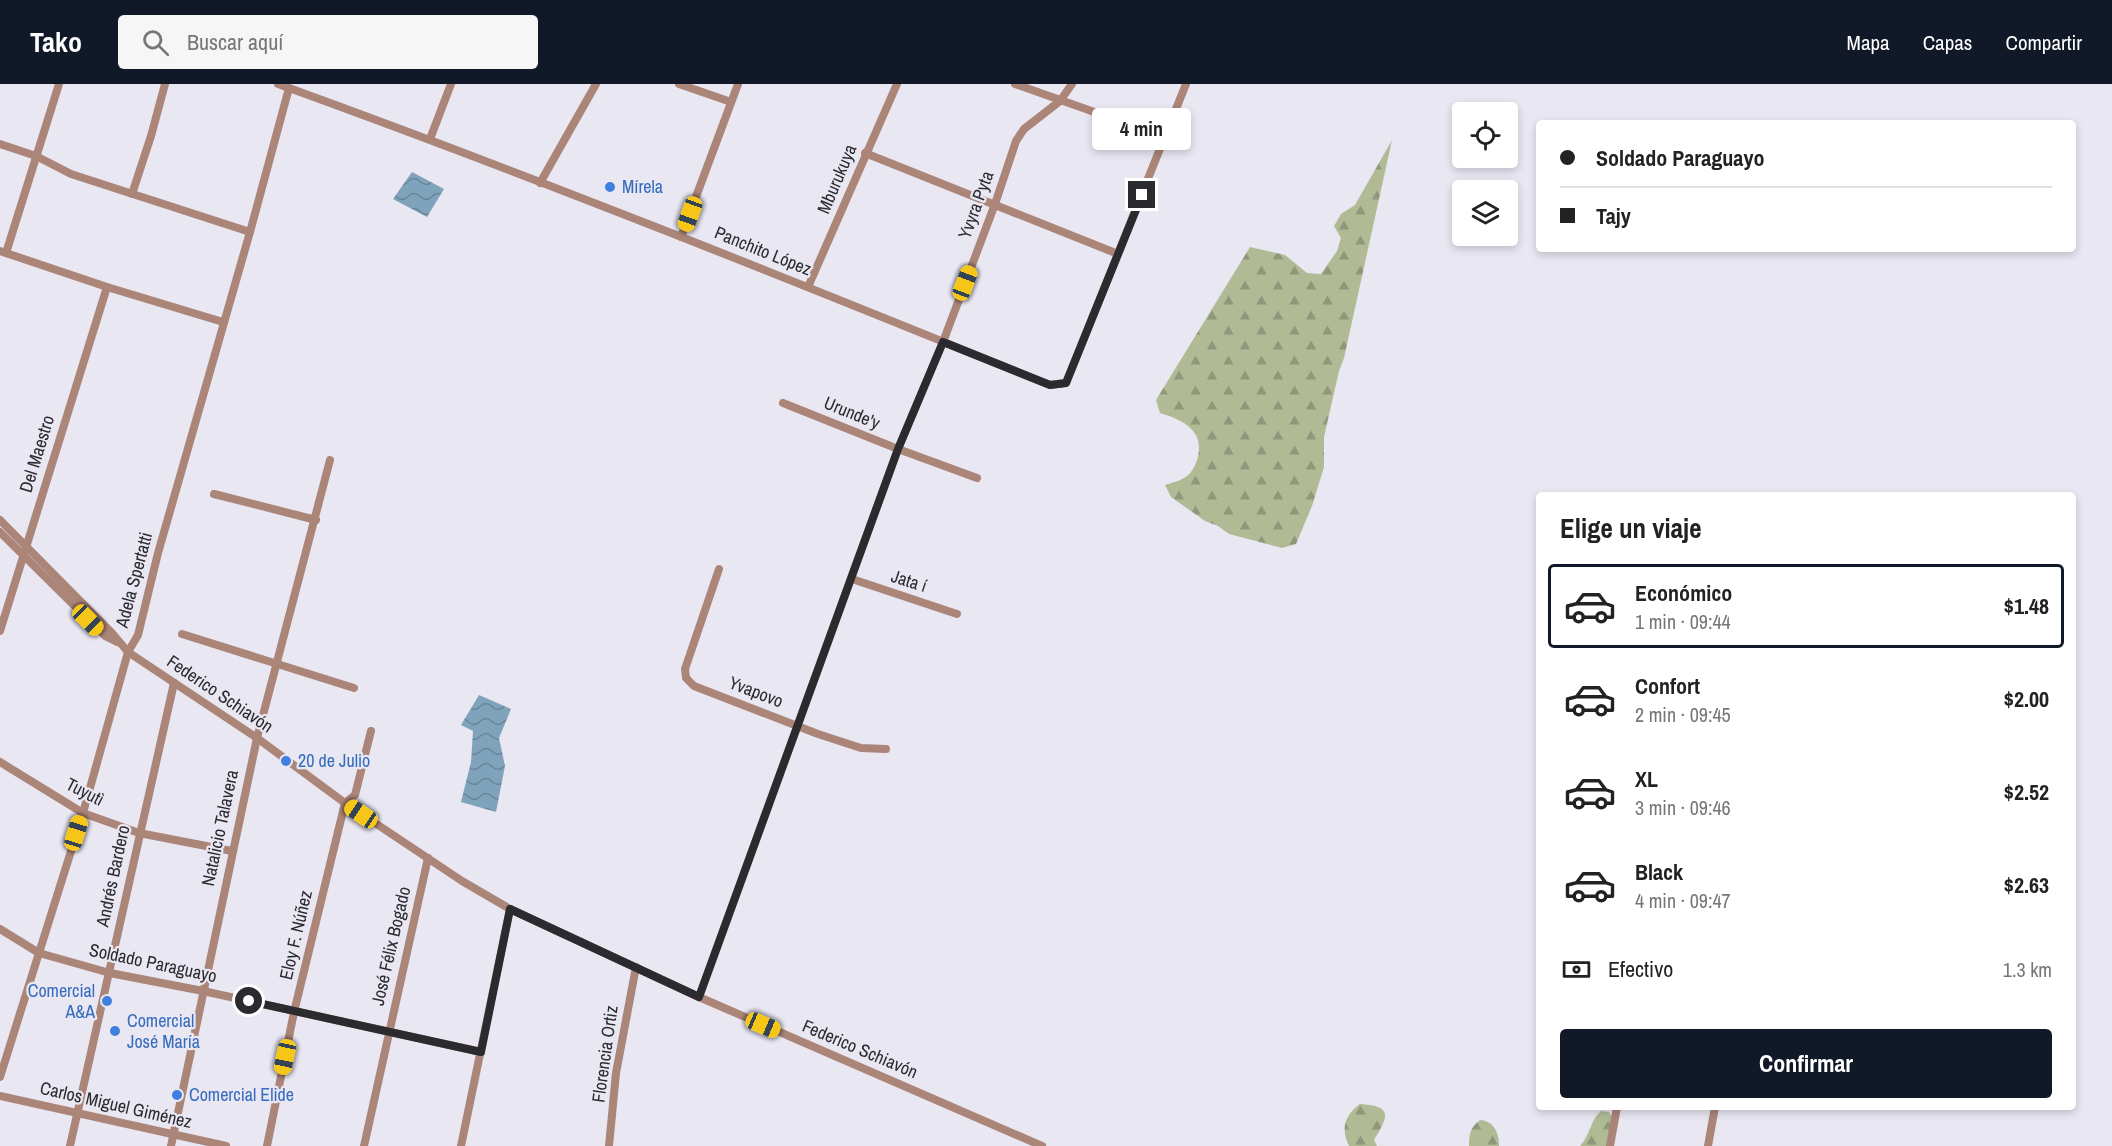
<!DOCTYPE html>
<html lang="es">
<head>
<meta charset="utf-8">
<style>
	:root { --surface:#fff; --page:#f6f6f6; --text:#222; --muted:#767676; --line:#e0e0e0; --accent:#111827 }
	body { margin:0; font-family:"Archivo Narrow",sans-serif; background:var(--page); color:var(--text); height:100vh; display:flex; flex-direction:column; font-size:22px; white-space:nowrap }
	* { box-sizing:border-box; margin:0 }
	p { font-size:20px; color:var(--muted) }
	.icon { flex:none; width:33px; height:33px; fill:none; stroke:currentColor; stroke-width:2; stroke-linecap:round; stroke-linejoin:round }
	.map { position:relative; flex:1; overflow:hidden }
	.sheet { position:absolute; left:1536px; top:408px; width:540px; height:618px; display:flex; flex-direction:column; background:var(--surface); border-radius:6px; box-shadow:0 3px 9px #0003 }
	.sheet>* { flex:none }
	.guide { position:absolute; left:1536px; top:36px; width:540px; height:132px; border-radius:6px; box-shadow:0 3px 9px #0003; display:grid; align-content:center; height:132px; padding:0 24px; background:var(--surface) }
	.controls { position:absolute; left:1452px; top:18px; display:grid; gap:12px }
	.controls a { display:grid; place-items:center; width:66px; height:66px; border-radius:6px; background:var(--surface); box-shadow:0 3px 9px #0003; font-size:30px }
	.end { position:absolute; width:27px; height:27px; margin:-14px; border:8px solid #2b2a2f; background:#fff; box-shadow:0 0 0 3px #fff }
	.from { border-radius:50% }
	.bubble { position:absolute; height:42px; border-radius:6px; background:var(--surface); box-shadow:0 3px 9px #0003; font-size:20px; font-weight:800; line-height:42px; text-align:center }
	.car { position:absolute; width:18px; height:36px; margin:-18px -9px; border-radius:8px; box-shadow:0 0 4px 2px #0007; background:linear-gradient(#f5c518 24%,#345 0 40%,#f5c518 0 76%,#345 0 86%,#f5c518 0) }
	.guide b { display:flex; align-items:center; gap:21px; height:57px; font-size:22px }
	.guide b+b { border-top:2px solid var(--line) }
	.guide i { width:15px; height:15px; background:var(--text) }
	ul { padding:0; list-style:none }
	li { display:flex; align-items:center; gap:18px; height:84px; margin:0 12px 9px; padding:0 12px; border:3px solid transparent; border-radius:6px }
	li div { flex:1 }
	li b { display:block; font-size:22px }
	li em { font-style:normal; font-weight:800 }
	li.selected { border-color:var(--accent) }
	li>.icon { width:54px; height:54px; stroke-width:1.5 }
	h2 { padding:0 24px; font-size:27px; line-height:72px }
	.pay { display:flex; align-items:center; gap:15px; height:66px; padding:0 24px; font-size:22px }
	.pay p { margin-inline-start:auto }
	.button { display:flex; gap:12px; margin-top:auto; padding:12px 24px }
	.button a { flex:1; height:69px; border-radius:6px; background:var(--accent); color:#fff; font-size:24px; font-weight:800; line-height:69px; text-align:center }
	header { display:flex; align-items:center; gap:36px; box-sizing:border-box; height:84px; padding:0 30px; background:var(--accent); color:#fff }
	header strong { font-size:28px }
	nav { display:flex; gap:33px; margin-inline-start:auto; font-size:21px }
	.search { width:420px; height:54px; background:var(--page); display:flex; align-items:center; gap:15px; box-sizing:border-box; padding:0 21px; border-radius:6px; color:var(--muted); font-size:22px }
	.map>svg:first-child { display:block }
	.forest { fill:url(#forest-firs) }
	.water { fill:url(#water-waves) }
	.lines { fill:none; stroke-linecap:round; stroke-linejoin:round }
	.street { stroke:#ac8579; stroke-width:8 }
	.route { stroke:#2b2a2f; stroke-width:8 }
	.shop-dot { fill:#3f7fe0; stroke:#e9e7f2; stroke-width:2 }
	.labels { text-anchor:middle; stroke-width:4.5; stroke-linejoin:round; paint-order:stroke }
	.street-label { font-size:18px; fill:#2b2a2f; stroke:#e9e7f2 }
	.shop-label { font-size:18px; fill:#366cbe; stroke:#e9e7f2; text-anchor:start }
</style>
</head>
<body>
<header>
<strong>Tako</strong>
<div class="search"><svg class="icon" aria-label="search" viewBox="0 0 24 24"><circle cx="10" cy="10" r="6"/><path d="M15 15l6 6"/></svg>Buscar aquí</div>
<nav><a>Mapa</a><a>Capas</a><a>Compartir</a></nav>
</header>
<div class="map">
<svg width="2112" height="1062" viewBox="0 0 2112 1062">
	<defs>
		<pattern id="forest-firs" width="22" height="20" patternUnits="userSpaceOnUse" patternTransform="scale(1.5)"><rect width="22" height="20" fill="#b0bb95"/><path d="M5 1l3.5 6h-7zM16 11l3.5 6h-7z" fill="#8f987a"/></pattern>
		<pattern id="water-waves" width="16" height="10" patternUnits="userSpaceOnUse" patternTransform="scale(1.5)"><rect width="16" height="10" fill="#80a3bc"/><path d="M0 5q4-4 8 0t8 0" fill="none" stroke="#698599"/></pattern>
	</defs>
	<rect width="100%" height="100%" fill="#e9e7f2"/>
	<g class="forest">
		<path d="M1392 56 1344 274 1339 287 1324 353V383L1312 422 1296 460 1282 464 1229 450 1218 442 1205 437 1171 413 1165 401C1174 398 1185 396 1191 388 1199 377 1203 358 1193 347 1185 337 1172 333 1160 329L1156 316 1250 163 1285 171 1307 189 1321 190 1337 167 1341 154 1334 142 1341 130 1355 121Z"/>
		<path d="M1360 1020C1394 1022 1388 1033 1374 1056L1377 1062H1349C1341 1044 1344 1032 1360 1020Z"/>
		<path d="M1601 1027 1609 1028 1614 1037 1609 1062H1580C1590 1052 1590 1036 1601 1027Z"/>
		<path d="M1480 1036C1494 1037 1499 1049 1499 1062H1469C1469 1051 1470 1043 1480 1036Z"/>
	</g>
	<g class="water">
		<polygon points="412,88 444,105 427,133 393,115"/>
		<polygon points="479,611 511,625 499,654 505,682 496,728 461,718 471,678 473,647 461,641"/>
	</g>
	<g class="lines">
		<g class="street">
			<path d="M278 0C538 94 794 197 1050 301L1066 299 1186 0"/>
			<polyline points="679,0 731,18"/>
			<polyline points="1015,0 1165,53"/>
			<polyline points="430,55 451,0"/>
			<polyline points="0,60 36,72 71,90 250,148"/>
			<polyline points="865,69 1118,170"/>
			<polyline points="540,99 596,0"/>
			<polyline points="132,110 151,52 165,0"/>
			<polyline points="681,153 738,0"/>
			<polyline points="0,167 107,203 223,238"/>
			<polyline points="6,169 59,0"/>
			<polyline points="808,203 897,0"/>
			<polyline points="783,319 898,365 977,394"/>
			<polyline points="214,410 316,436"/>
			<polyline points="0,436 112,549 128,568 257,654 345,719 462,797 510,825 699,913 1042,1062"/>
			<polyline points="0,448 105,552 117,558"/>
			<polyline points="719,485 685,585 686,594 694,602 818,650 861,664 886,665"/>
			<polyline points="852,495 957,530"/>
			<polyline points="0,547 107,203"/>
			<polyline points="182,550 354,604"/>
			<polyline points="0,678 83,729 139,749 232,767"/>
			<polyline points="0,845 39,869 110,889 203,907 481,968"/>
			<polyline points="699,913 898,365 943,258 995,120 1016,57 1024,45 1060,17 1072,0"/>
			<polyline points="0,993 83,729 128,568 138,551 158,469 250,148 289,4"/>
			<polyline points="0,1012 226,1062"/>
			<polyline points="70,1062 174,599"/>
			<polyline points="171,1062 257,654 330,376"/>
			<polyline points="267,1062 294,928 345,719 355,711 371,647"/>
			<polyline points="364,1062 428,774"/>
			<polyline points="461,1062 510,825"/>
			<polyline points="609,1062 616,989 636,883"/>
			<polyline points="1610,1062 1617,1023"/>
			<polyline points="1708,1062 1715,1023"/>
		</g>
	</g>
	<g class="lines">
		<polyline class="route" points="249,917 481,968 510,825 699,913 898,365 943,258 1050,301 1066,299 1142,111"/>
	</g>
	<g class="shop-dot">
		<circle cx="610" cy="103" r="6"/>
		<circle cx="286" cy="677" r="6"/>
		<circle cx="107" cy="917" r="6"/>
		<circle cx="115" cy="947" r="6"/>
		<circle cx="177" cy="1011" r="6"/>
	</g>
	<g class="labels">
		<g class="street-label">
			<text transform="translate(837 95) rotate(-67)" y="6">Mburukuya</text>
			<text transform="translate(976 121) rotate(-70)" y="6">Yvyra Pyta</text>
			<text transform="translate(763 167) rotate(22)" y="6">Panchito López</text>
			<text transform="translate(852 329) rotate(22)" y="6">Urunde'y</text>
			<text transform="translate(37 370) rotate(-73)" y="6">Del Maestro</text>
			<text transform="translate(134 496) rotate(-75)" y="6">Adela Spertatti</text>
			<text transform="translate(909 497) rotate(18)" y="6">Jata í</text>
			<text transform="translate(756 608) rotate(21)" y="6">Yvapovo</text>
			<text transform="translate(220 610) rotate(34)" y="6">Federico Schiavón</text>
			<text transform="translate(85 708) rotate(27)" y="6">Tuyutì</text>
			<text transform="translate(220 744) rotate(-78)" y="6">Natalicio Talavera</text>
			<text transform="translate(113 792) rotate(-78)" y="6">Andrés Bardero</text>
			<text transform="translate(296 851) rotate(-77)" y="6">Eloy F. Núñez</text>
			<text transform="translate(391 862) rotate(-77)" y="6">José Félix Bogado</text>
			<text transform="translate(153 879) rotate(12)" y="6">Soldado Paraguayo</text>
			<text transform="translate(860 965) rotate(23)" y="6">Federico Schiavón</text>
			<text transform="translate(605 970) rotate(-82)" y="6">Florencia Ortiz</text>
			<text transform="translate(116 1021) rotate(13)" y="6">Carlos Miguel Giménez</text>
		</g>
		<g class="shop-label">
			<text x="622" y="109">Mírela</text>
			<text x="298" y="683">20 de Julio</text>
			<text x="95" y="913" text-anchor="end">Comercial<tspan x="95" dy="21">A&amp;A</tspan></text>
			<text x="127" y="943">Comercial<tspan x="127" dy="21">José María</tspan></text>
			<text x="189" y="1017">Comercial Elide</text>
		</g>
	</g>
</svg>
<div class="controls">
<a><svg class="icon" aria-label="locate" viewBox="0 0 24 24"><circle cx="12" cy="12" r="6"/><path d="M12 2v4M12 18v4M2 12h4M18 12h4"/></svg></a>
<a><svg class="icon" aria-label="layers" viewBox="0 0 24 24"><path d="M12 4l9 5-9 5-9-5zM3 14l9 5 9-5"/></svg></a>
</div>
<i class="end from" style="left:249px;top:917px"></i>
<i class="end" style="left:1142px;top:111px"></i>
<div class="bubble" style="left:1092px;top:24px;width:99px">4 min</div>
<i class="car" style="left:690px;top:130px;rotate:200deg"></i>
<i class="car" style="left:965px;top:199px;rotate:21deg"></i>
<i class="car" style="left:88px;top:536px;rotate:135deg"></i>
<i class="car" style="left:361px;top:730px;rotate:304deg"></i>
<i class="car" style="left:76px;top:749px;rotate:17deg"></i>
<i class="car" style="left:763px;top:941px;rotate:113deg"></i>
<i class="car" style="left:285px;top:973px;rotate:192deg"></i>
<div class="guide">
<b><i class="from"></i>Soldado Paraguayo</b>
<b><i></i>Tajy</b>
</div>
<section class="sheet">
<h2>Elige un viaje</h2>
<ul>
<li class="selected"><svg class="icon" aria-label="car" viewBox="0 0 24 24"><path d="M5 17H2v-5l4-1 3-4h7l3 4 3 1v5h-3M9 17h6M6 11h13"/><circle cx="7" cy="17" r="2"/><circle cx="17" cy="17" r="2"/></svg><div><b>Económico</b><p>1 min · 09:44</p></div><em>$1.48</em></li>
<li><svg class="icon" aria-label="car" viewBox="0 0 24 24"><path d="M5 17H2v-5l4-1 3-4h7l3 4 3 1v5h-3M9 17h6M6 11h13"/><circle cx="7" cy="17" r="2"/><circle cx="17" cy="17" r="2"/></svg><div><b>Confort</b><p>2 min · 09:45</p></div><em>$2.00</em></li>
<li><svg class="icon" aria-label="car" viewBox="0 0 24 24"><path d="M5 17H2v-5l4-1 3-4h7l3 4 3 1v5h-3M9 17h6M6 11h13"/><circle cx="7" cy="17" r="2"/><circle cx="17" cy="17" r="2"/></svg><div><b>XL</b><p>3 min · 09:46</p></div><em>$2.52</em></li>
<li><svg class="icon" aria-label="car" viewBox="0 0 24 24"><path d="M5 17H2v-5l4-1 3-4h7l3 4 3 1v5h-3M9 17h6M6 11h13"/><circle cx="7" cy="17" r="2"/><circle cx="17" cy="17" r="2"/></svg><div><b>Black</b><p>4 min · 09:47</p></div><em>$2.63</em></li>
</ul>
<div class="pay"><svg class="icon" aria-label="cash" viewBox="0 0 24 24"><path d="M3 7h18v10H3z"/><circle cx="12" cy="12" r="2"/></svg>Efectivo<p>1.3 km</p></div>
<div class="button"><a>Confirmar</a></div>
</section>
</div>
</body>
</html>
